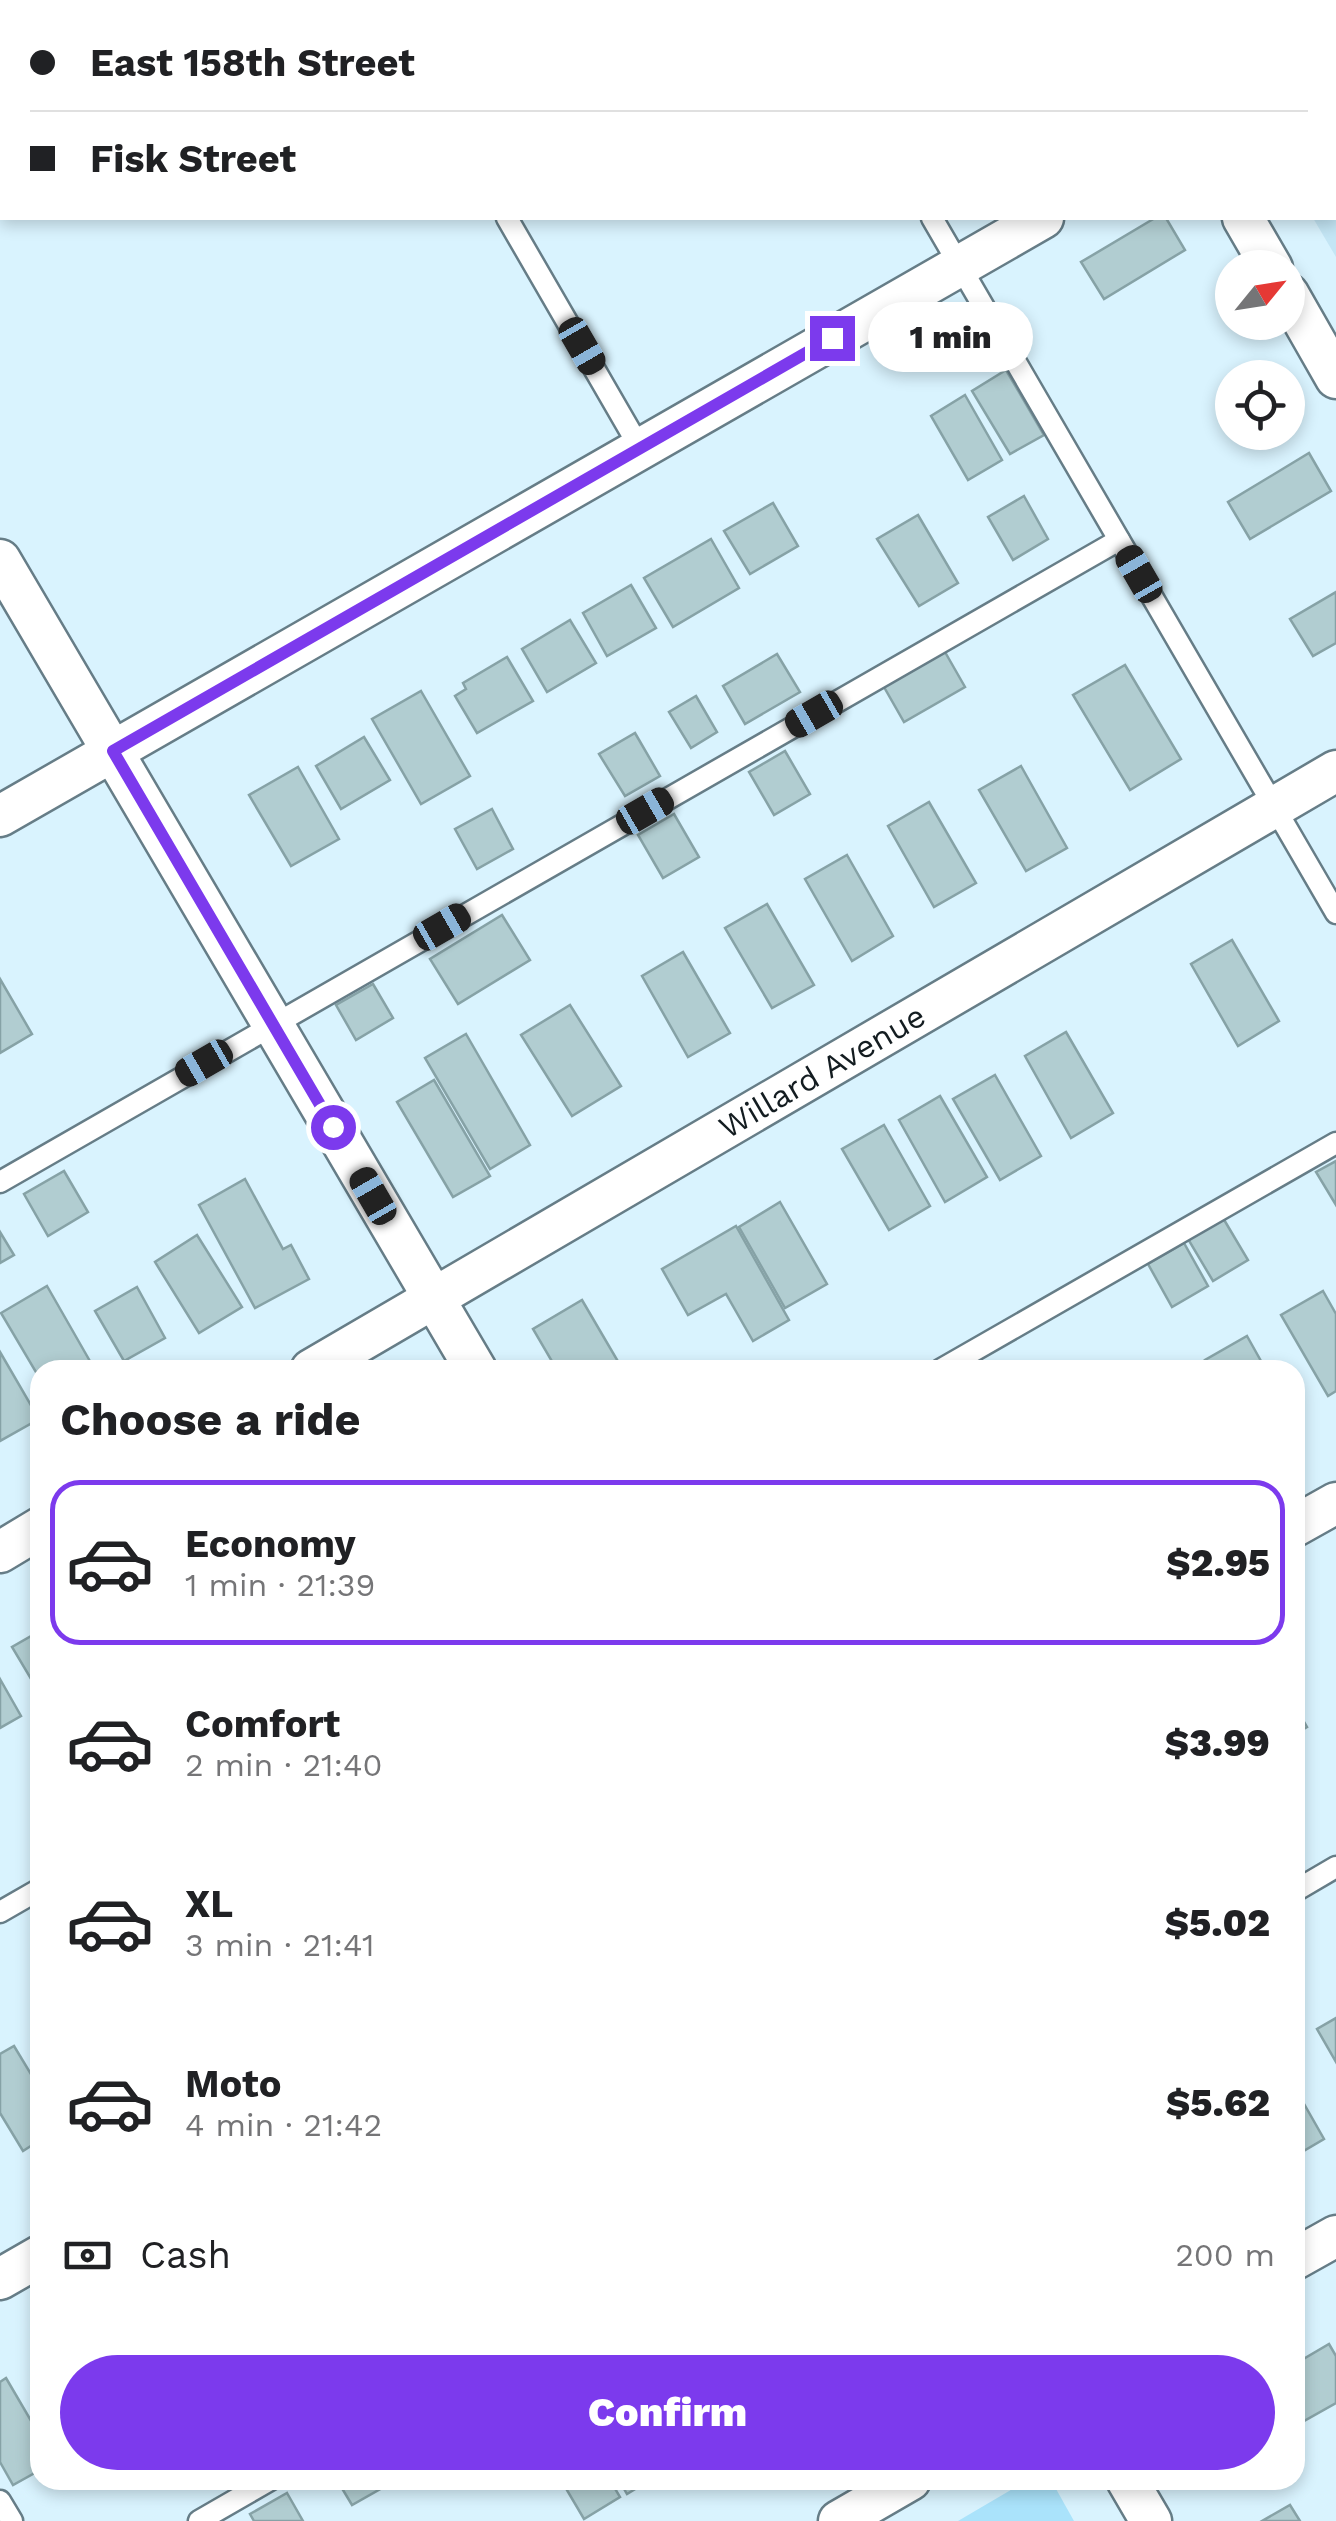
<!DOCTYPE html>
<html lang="en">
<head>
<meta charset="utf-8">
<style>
	:root { --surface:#fff; --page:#f2f2f2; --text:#202124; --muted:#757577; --line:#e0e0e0; --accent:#7c3aed }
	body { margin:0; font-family:"Work Sans",sans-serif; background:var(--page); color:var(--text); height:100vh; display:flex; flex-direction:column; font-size:38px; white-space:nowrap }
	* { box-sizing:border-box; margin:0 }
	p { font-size:32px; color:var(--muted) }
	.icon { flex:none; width:55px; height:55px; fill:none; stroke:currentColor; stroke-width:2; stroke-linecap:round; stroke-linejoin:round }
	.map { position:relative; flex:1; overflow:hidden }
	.panel { position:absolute; left:30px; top:1360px; width:1275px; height:1130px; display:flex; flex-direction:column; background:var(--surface); border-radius:30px; box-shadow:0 5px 15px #0003 }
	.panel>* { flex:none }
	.banner { position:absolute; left:0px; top:0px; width:1338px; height:220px; box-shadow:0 5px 15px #0003; display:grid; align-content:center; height:220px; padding:0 30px; background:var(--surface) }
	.needle { width:65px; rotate:60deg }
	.controls { position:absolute; left:1215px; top:250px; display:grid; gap:20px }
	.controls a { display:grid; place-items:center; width:90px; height:90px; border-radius:50%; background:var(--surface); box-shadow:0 5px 15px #0003; font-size:50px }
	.end { position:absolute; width:45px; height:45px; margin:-22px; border:12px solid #7c3aed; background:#fff; box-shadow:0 0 0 5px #fff }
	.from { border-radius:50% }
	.bubble { position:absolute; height:70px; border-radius:35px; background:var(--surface); box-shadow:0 5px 15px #0003; font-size:32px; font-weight:800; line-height:70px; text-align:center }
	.car { position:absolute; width:30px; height:60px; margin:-30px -15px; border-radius:12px; box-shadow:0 0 8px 2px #0007; background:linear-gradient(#222 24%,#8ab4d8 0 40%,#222 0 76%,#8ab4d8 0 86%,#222 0) }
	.banner b { display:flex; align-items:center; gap:35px; height:95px; font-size:38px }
	.banner b+b { border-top:2px solid var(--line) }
	.banner i { width:25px; height:25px; background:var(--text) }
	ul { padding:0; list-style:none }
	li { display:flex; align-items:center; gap:30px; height:165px; margin:0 20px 15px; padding:0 10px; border:5px solid transparent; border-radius:30px }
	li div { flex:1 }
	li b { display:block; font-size:38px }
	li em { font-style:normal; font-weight:800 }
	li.active { border-color:var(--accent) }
	li>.icon { width:90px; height:90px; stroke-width:1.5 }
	h2 { padding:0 30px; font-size:45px; line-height:120px }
	.pay { display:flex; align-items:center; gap:25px; height:110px; padding:0 30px; font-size:38px }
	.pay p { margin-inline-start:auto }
	.cta { display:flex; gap:20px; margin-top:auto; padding:20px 30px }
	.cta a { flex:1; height:115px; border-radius:60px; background:var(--accent); color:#fff; font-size:40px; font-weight:800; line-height:115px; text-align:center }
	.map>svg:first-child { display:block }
	.built { fill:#c4e6f5 }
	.green { fill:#aae3fb }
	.building { fill:#b1cdd1; stroke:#86a2a6; stroke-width:2.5 }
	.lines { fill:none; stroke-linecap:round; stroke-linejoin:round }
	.lane-casing { stroke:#667d87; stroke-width:25 }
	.street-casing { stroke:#667d87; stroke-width:45 }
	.lane { stroke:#fff; stroke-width:20 }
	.street { stroke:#fff; stroke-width:40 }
	.route { stroke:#7c3aed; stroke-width:12 }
	.labels { text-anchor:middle; stroke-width:8; stroke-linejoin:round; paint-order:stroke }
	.street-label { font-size:32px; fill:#131c20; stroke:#d9f3fe }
</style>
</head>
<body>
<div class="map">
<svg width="1336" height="2521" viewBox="0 0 1336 2521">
	<rect width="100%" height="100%" fill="#d9f3fe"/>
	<polygon class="built" points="1183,0 1336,0 1336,257 1313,218 1335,218 1335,2"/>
	<polygon class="green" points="1028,2480 1051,2480 1074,2521 958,2521"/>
	<g class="building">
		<polygon points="916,0 1001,0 997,2"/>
		<polygon points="1155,218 1166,218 1185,250 1104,299 1081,262"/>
		<polygon points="1006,370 1044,435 1010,454 972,391"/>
		<polygon points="965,395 1002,460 968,480 931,416"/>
		<polygon points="1309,453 1331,491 1250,539 1228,502"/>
		<polygon points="1024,496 1048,539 1013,560 988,517"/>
		<polygon points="773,503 798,546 750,574 724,531"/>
		<polygon points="918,515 958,583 919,606 877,539"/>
		<polygon points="711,539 739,588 673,627 644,578"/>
		<polygon points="631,585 656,628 607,656 583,613"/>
		<polygon points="1336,592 1336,643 1313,656 1290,619"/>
		<polygon points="570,620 596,663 547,692 522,649"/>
		<polygon points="945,652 965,687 904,722 884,687"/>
		<polygon points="777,654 800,692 745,724 723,686"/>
		<polygon points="507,657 533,701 477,733 455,696 466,689 463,683"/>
		<polygon points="1125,665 1181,759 1130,790 1073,695"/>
		<polygon points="421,691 470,776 421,804 372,719"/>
		<polygon points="696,696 717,732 691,748 669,712"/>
		<polygon points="635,733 660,776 625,796 599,754"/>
		<polygon points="364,737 390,780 341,809 316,766"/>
		<polygon points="785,751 810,794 774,815 749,772"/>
		<polygon points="1021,766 1067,848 1026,871 979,790"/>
		<polygon points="298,767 339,839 291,866 249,795"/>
		<polygon points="929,802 976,883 934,907 888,826"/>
		<polygon points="492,809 513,849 477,869 455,829"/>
		<polygon points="674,814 699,857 663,878 638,835"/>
		<polygon points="847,855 893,936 852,961 805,879"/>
		<polygon points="767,904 814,985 772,1008 725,928"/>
		<polygon points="502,915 530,960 458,1004 430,959"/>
		<polygon points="1232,940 1279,1021 1238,1046 1191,964"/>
		<polygon points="683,952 730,1033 688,1057 642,976"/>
		<polygon points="0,979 32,1034 0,1053"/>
		<polygon points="373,984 393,1018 356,1040 336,1005"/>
		<polygon points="570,1005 621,1086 572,1116 521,1035"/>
		<polygon points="1066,1032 1113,1113 1071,1138 1025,1056"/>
		<polygon points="466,1034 530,1145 490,1169 425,1058"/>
		<polygon points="995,1075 1041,1156 1000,1180 953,1099"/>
		<polygon points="434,1080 490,1176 453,1197 397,1102"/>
		<polygon points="940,1096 987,1177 945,1202 899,1120"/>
		<polygon points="884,1125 930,1206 889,1230 842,1149"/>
		<polygon points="1336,1161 1336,1205 1316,1172"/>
		<polygon points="64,1171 88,1212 48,1236 24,1194"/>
		<polygon points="245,1179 283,1249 291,1245 309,1279 255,1308 199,1205"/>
		<polygon points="780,1202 827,1284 785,1308 739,1227"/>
		<polygon points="1223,1218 1248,1260 1213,1281 1188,1239"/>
		<polygon points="736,1226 789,1320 753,1341 726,1294 688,1315 662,1269"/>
		<polygon points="0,1232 14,1255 0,1263"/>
		<polygon points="197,1235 242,1307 199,1333 155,1262"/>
		<polygon points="1184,1243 1208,1286 1172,1307 1148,1264"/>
		<polygon points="47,1286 95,1370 40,1370 40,1379 1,1313"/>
		<polygon points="137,1287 165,1338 124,1361 95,1311"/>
		<polygon points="1323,1291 1336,1314 1336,1391 1328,1396 1281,1315"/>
		<polygon points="582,1300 623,1370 557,1370 533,1329"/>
		<polygon points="1247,1336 1266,1370 1211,1370 1205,1360"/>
		<polygon points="0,1352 39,1419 0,1441"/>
		<polygon points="40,1631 40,1694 12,1647"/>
		<polygon points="0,1679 21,1716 0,1728"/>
		<polygon points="1295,1706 1307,1727 1295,1734"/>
		<polygon points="1336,2018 1336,2062 1317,2029"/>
		<polygon points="14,2046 40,2089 40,2140 23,2151 0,2113 0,2054"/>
		<polygon points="1295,2088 1324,2139 1295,2156"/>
		<polygon points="1329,2344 1336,2356 1336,2403 1295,2426 1295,2364"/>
		<polygon points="6,2378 40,2436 40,2470 13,2485 0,2462 0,2382"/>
		<polygon points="337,2480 386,2480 389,2484 352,2505"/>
		<polygon points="561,2480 610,2480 620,2497 584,2519"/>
		<polygon points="619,2480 650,2480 627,2494"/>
		<polygon points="287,2493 303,2521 254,2521 250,2514"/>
		<polygon points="1290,2505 1300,2521 1262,2521"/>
	</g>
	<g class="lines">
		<g class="lane-casing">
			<g id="lane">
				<polyline points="381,0 383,2"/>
				<polyline points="804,0 805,2"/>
				<polyline points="780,2 784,0"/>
				<polyline points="507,218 640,448"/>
				<polyline points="932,218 1336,913"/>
				<polyline points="0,1182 1119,540"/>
				<polyline points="940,1370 1336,1143"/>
				<polyline points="1295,1891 1336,1867"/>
				<polyline points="0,1912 40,1889"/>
				<polyline points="0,2501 12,2521"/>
				<polyline points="199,2521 270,2480"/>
			</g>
		</g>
		<g class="street-casing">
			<g id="street">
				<polyline points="1118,0 1119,2"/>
				<polyline points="130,2 134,0"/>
				<polyline points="0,78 2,76"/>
				<polyline points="1243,218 1272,268"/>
				<polyline points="1288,294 1336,378"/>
				<polyline points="0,560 476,1370"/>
				<polyline points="0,816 1043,218"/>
				<path id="s1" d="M311 1370 1336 771"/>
				<polyline points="1295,1526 1336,1503"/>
				<polyline points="0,1552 40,1528"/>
				<polyline points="1295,2259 1336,2236"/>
				<polyline points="0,2279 40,2256"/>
				<polyline points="1127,2480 1151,2521"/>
				<polyline points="839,2521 910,2480"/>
			</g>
		</g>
		<use href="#lane" class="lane"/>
		<use href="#street" class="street"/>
	</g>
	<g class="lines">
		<polyline class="route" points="333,1127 113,751 832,338"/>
	</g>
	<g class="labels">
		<g class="street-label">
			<text dy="11" stroke="none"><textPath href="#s1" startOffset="592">Willard Avenue</textPath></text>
		</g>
	</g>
</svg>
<div class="controls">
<a><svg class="needle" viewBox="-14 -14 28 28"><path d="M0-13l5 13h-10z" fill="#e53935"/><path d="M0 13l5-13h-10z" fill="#757577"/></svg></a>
<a><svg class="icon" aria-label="locate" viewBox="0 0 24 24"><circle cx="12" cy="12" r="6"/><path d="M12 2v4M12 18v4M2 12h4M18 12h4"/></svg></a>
</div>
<i class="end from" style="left:333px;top:1127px"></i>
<i class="end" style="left:832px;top:338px"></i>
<div class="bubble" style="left:868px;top:302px;width:165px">1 min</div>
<i class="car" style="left:582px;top:346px;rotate:150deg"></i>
<i class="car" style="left:1139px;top:574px;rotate:330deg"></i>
<i class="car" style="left:814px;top:714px;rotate:240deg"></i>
<i class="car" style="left:645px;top:811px;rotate:60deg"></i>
<i class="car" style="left:442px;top:927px;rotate:60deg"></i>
<i class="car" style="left:204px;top:1063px;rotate:240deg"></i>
<i class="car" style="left:373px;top:1196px;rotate:330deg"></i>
<div class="banner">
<b><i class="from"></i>East 158th Street</b>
<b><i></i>Fisk Street</b>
</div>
<section class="panel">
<h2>Choose a ride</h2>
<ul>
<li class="active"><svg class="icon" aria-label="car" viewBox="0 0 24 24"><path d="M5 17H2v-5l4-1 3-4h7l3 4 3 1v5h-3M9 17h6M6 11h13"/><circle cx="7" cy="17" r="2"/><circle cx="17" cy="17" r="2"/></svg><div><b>Economy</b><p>1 min · 21:39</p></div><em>$2.95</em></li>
<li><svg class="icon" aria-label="car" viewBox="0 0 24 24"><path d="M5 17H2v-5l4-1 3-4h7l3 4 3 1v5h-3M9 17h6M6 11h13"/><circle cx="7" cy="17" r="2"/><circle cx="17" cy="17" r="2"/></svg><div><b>Comfort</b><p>2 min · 21:40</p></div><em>$3.99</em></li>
<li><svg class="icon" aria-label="car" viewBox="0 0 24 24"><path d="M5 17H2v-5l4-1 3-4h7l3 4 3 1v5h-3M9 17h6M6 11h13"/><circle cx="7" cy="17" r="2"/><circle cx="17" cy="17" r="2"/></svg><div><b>XL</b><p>3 min · 21:41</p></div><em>$5.02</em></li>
<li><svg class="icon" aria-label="car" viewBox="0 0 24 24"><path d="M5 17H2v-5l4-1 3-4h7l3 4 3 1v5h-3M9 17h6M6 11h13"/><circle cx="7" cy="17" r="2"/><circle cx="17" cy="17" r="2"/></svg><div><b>Moto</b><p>4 min · 21:42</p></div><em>$5.62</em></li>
</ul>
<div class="pay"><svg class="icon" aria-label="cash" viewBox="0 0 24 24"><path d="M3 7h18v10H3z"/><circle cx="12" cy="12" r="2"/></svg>Cash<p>200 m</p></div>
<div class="cta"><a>Confirm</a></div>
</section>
</div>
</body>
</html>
